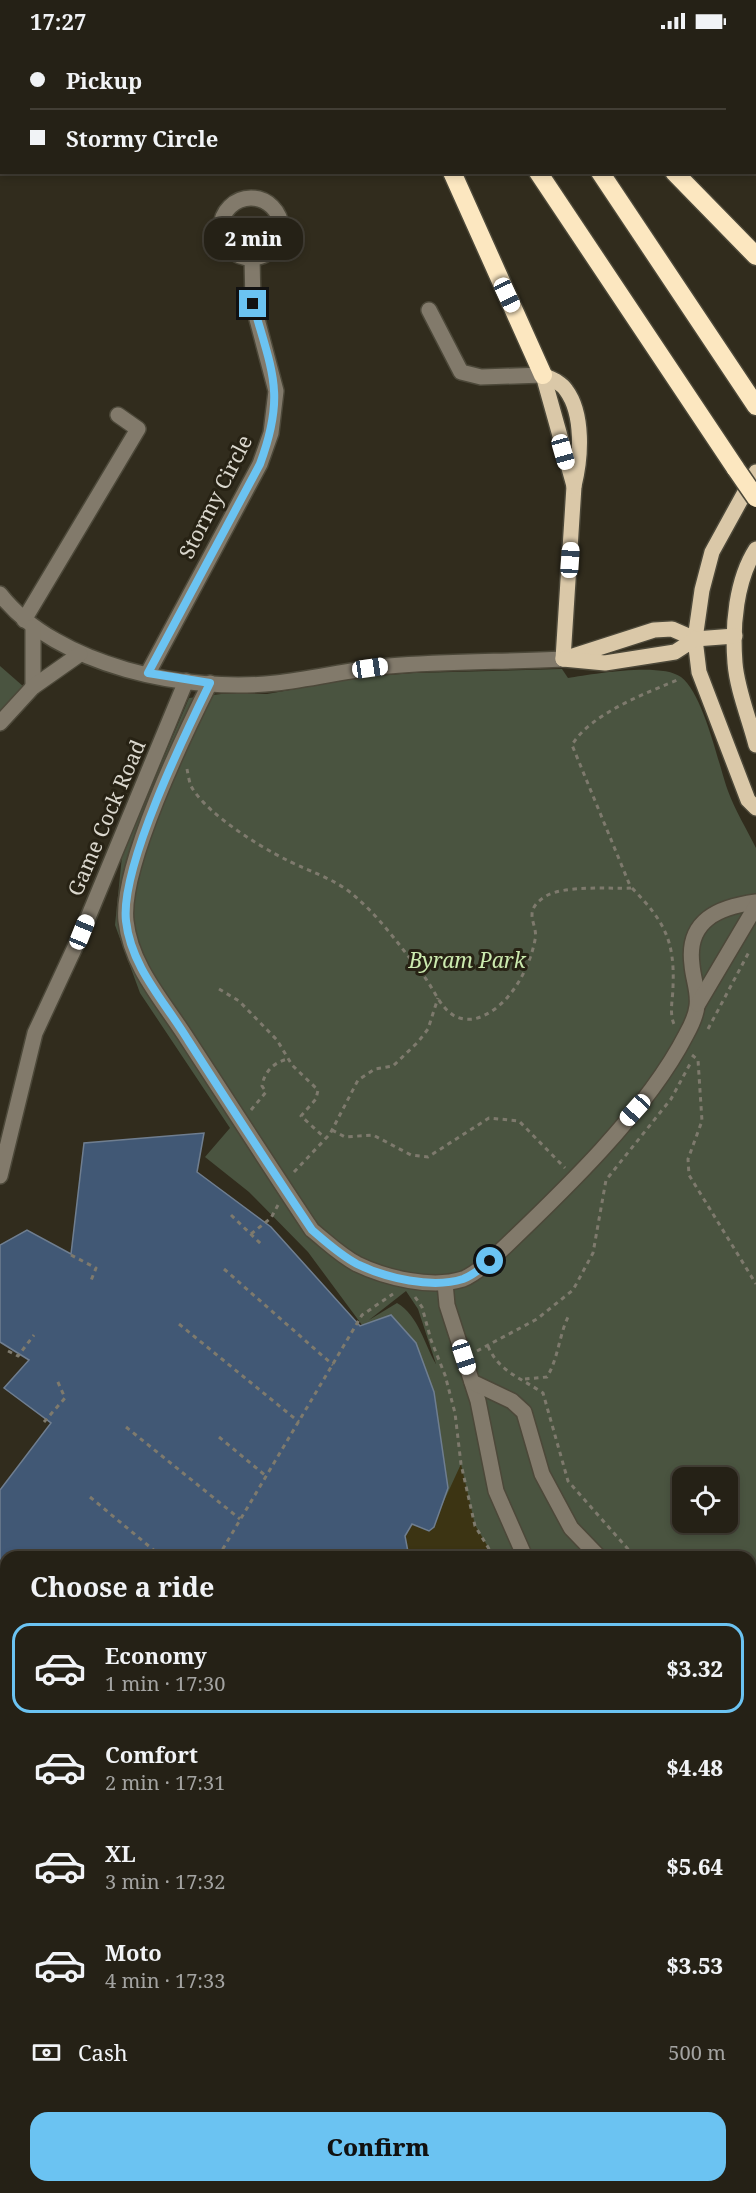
<!DOCTYPE html>
<html lang="en">
<head>
<meta charset="utf-8">
<style>
	:root { --surface:#252116; --page:#312e23; --text:#f1f3f6; --muted:#a3a3a1; --line:#423e35; --accent:#6bc3f2 }
	body { margin:0; font-family:"Noto Serif",serif; background:var(--page); color:var(--text); height:100vh; display:flex; flex-direction:column; font-size:22px; white-space:nowrap }
	* { box-sizing:border-box; margin:0 }
	p { font-size:20px; color:var(--muted) }
	.icon { flex:none; width:33px; height:33px; fill:none; stroke:currentColor; stroke-width:2; stroke-linecap:round; stroke-linejoin:round }
	.map { position:relative; flex:1; overflow:hidden }
	.side { position:absolute; left:0px; top:1509px; width:756px; height:642px; display:flex; flex-direction:column; background:var(--surface); border-radius:18px 18px 0 0; box-shadow:0 3px 9px #0003,0 0 0 2px var(--line) }
	.side>* { flex:none }
	.top-card { position:absolute; left:0px; top:0px; width:756px; height:132px; box-shadow:0 3px 9px #0003,0 0 0 2px var(--line); display:grid; align-content:center; height:132px; padding:0 30px; background:var(--surface) }
	.controls { position:absolute; left:672px; top:1425px; display:grid; gap:12px }
	.controls a { display:grid; place-items:center; width:66px; height:66px; border-radius:12px; background:var(--surface); box-shadow:0 3px 9px #0003,0 0 0 2px var(--line); font-size:30px }
	.end { position:absolute; width:27px; height:27px; margin:-14px; border:8px solid #6bc3f2; background:#111; box-shadow:0 0 0 3px #111 }
	.from { border-radius:50% }
	.bubble { position:absolute; height:42px; border-radius:18px; background:var(--surface); box-shadow:0 3px 9px #0003,0 0 0 2px var(--line); font-size:20px; font-weight:800; line-height:42px; text-align:center }
	.car { position:absolute; width:18px; height:36px; margin:-18px -9px; border-radius:8px; box-shadow:0 0 4px 2px #0007; background:linear-gradient(#fff 24%,#345 0 40%,#fff 0 76%,#345 0 86%,#fff 0) }
	.top-card b { display:flex; align-items:center; gap:21px; height:57px; font-size:22px }
	.top-card b+b { border-top:2px solid var(--line) }
	.top-card i { width:15px; height:15px; background:var(--text) }
	ul { padding:0; list-style:none }
	li { display:flex; align-items:center; gap:18px; height:90px; margin:0 12px 9px; padding:0 18px; border:3px solid transparent; border-radius:18px }
	li div { flex:1 }
	li b { display:block; font-size:22px }
	li em { font-style:normal; font-weight:800 }
	li.active { border-color:var(--accent) }
	li>.icon { width:54px; height:54px; stroke-width:1.5 }
	h2 { padding:0 30px; font-size:27px; line-height:72px }
	.pay { display:flex; align-items:center; gap:15px; height:66px; padding:0 30px; font-size:22px }
	.pay p { margin-inline-start:auto }
	.action { display:flex; gap:12px; margin-top:auto; padding:12px 30px }
	.action a { flex:1; height:69px; border-radius:18px; background:var(--accent); color:#111; font-size:24px; font-weight:800; line-height:69px; text-align:center }
	.status { display:flex; justify-content:space-between; align-items:center; height:42px; padding:0 30px; background:var(--surface); direction:ltr }
	.status svg { height:16px; fill:currentColor }
	.map>svg:first-child { display:block }
	.green { fill:#4a5440; fill-rule:evenodd }
	.sand { fill:#3c3413 }
	.water { fill:#415875; stroke:#6f7e90; stroke-width:1.5 }
	.lines { fill:none; stroke-linecap:round; stroke-linejoin:round }
	.minor-casing { stroke:#4c4839; stroke-width:18 }
	.major-casing { stroke:#4c4839; stroke-width:18 }
	.highway-casing { stroke:#4c4839; stroke-width:21 }
	.path { stroke:#7e7a6d; stroke-width:3; stroke-dasharray:4.5 4.5; stroke-linecap:butt }
	.minor { stroke:#827a6b; stroke-width:15 }
	.major { stroke:#dac8a8; stroke-width:15 }
	.highway { stroke:#fce7c0; stroke-width:18 }
	.highway-bridge-casing { stroke:#4c4839; stroke-width:21; stroke-linecap:butt }
	.highway-bridge { stroke:#fce7c0; stroke-width:18 }
	.route { stroke:#6bc3f2; stroke-width:8 }
	.labels { text-anchor:middle; stroke-width:6; stroke-linejoin:round; paint-order:stroke }
	.street-label { font-size:21px; fill:#dbd8ce; stroke:#272214 }
	.park-label { font-size:21px; font-style:italic; fill:#cbeaae; stroke:#272214 }
</style>
</head>
<body>
<div class="status"><b>17:27</b><svg viewBox="0 0 49 12"><path d="M0 12V9h3v3zM5 12V6h3v6zM10 12V3h3v9zM15 12V0h3v12zM26 1h20v11H26zM47 4h2v5h-2z"/></svg></div>
<div class="map">
<svg width="756" height="2151" viewBox="0 0 756 2151">
	<rect width="100%" height="100%" fill="#312c1d"/>
	<g class="green">
		<polygon points="0,624 24,645 0,671"/>
		<path d="M562 627 568 636C592 632 661 620 681 635 704 653 718 721 728 749 735 768 747 788 756 806V1910L750 1908V1515H409L403 1321 362 1283 308 1210 249 1150 205 1115 230 1086 140 951 115 883 122 814 189 656 221 652H267L364 635 413 631ZM406 1249 418 1267 436 1322C424 1302 419 1274 397 1261L369 1278ZM682 1436H728V1480H682Z"/>
	</g>
	<polygon class="sand" points="461,1422 475,1483 494,1515 383,1515 400,1469 438,1472"/>
	<polygon class="water" points="204,1091 197,1130 271,1185 360,1284 391,1273 416,1301 434,1350 448,1446 434,1485 429,1489 412,1482 405,1494 409,1515 6,1515 6,2145 750,2145 750,1908 756,1910 756,2151 0,2151 0,1448 51,1381 4,1346 29,1318 0,1300 0,1203 27,1188 71,1212 84,1101"/>
	<g class="lines">
		<g class="minor-casing">
			<g id="minor">
				<circle cx="251" cy="186" r="30"/>
				<polyline points="429,268 461,330 481,335 543,333"/>
				<path d="M0 552C57 625 188 651 276 641 314 637 351 627 389 624 447 619 505 620 563 617"/>
				<polyline points="24,578 138,387 118,373"/>
				<polyline points="33,585 33,645"/>
				<polyline points="148,631 260,422 271,391 276,349 253,262 252,216"/>
				<path d="M210 641C185 691 120 825 126 879 131 925 164 960 188 998 229 1061 270 1125 312 1188 327 1200 340 1213 357 1222 386 1236 432 1247 463 1237 473 1233 481 1226 490 1219 555 1157 645 1073 686 993 691 984 696 974 697 964 699 950 693 937 692 923 686 878 719 865 756 860"/>
				<polyline points="0,681 33,645 80,612"/>
				<polyline points="698,962 756,864"/>
				<polyline points="0,1134 35,991 82,890 186,639"/>
				<polyline points="445,1241 447,1263 478,1359 496,1449 525,1515"/>
				<polyline points="472,1340 512,1359 524,1370 542,1432 571,1486 599,1515"/>
			</g>
		</g>
		<g class="major-casing">
			<g id="major">
				<path d="M543 333C551 337 561 340 566 348 584 372 581 416 574 444L563 617"/>
				<polyline points="543,333 574,444"/>
				<polyline points="756,430 712,510 702,548 695,597 699,630 748,758 756,766"/>
				<path d="M756 507C736 538 732 584 735 621 737 647 749 676 756 703"/>
				<polyline points="567,616 654,588 672,587 695,597"/>
				<polyline points="563,617 605,621 675,610 695,597 735,594"/>
			</g>
		</g>
		<g class="highway-casing">
			<g id="highway">
				<polyline points="393,0 394,2"/>
				<polyline points="459,0 460,2"/>
				<polyline points="520,0 521,2"/>
				<polyline points="559,0 560,2"/>
				<polyline points="452,130 543,333"/>
				<polyline points="538,130 736,427"/>
				<polyline points="600,130 756,364"/>
				<polyline points="674,130 756,214"/>
			</g>
		</g>
		<g class="path">
			<path d="M187 727C188 732 189 739 191 744 207 774 272 813 304 826 324 835 341 841 358 857 382 878 403 908 423 933 433 945 439 964 453 973 459 977 467 978 474 977 507 969 529 929 535 898 539 882 520 870 546 854 565 843 609 847 631 846L572 703C590 672 648 650 680 637"/>
			<path d="M632 846C664 879 675 898 673 945 673 956 669 971 674 982"/>
			<polyline points="219,947 239,959 277,998 292,1023 318,1048 316,1057 301,1074 325,1096"/>
			<polyline points="708,987 750,908"/>
			<polyline points="692,1013 698,1018 702,1079 688,1117 689,1133 756,1242"/>
			<path d="M251 1068 266 1050 262 1044C264 1030 274 1020 288 1017"/>
			<polyline points="332,1088 345,1095 373,1093 411,1113 428,1115 489,1076 519,1079 565,1126"/>
			<polyline points="294,1130 330,1092 358,1038 375,1027 393,1024 418,1000 428,987 438,956"/>
			<polyline points="231,1173 261,1202"/>
			<polyline points="251,1192 271,1176 278,1163"/>
			<polyline points="71,1213 96,1226 90,1241"/>
			<polyline points="224,1227 333,1323"/>
			<polyline points="415,1255 422,1265 431,1298 445,1333 455,1371 461,1422 475,1484 494,1515"/>
			<polyline points="179,1282 299,1380"/>
			<path d="M488 1304C498 1329 521 1336 543 1351L568 1439 635 1515"/>
			<polyline points="8,1309 18,1314 34,1293"/>
			<polyline points="477,1309 537,1277 573,1248 593,1211 606,1138 671,1057 690,1022"/>
			<path d="M525 1337 547 1335C558 1317 559 1294 568 1275L571 1273"/>
			<polyline points="44,1380 65,1356 57,1338"/>
			<polyline points="126,1385 240,1477"/>
			<polyline points="219,1395 266,1434"/>
			<polyline points="90,1455 162,1515"/>
			<polyline points="218,1515 362,1273 393,1252"/>
		</g>
		<use href="#minor" class="minor"/>
		<use href="#major" class="major"/>
		<use href="#highway" class="highway"/>
		<g class="highway-bridge-casing">
			<polyline id="highway-bridge" points="736,427 756,456"/>
		</g>
		<use href="#highway-bridge" class="highway-bridge"/>
	</g>
	<g class="lines">
		<path class="route" d="M253 262C272 330 286 352 260 422L148 631 210 641C185 692 120 825 126 879 131 925 165 960 188 998 229 1062 270 1125 312 1188 326 1200 340 1213 357 1222 386 1236 432 1247 463 1237 474 1233 481 1226 490 1219"/>
	</g>
	<g class="labels">
		<g class="street-label">
			<text transform="translate(216 455) rotate(-63)" y="7">Stormy Circle</text>
			<text transform="translate(107 776) rotate(-67)" y="7">Game Cock Road</text>
		</g>
		<g class="park-label">
			<text x="467" y="926">Byram Park</text>
		</g>
	</g>
</svg>
<div class="controls">
<a><svg class="icon" aria-label="locate" viewBox="0 0 24 24"><circle cx="12" cy="12" r="6"/><path d="M12 2v4M12 18v4M2 12h4M18 12h4"/></svg></a>
</div>
<i class="end from" style="left:490px;top:1219px"></i>
<i class="end" style="left:253px;top:262px"></i>
<div class="bubble" style="left:204px;top:176px;width:99px">2 min</div>
<i class="car" style="left:507px;top:253px;rotate:155deg"></i>
<i class="car" style="left:563px;top:410px;rotate:164deg"></i>
<i class="car" style="left:570px;top:518px;rotate:4deg"></i>
<i class="car" style="left:370px;top:626px;rotate:82deg"></i>
<i class="car" style="left:82px;top:890px;rotate:22deg"></i>
<i class="car" style="left:635px;top:1068px;rotate:222deg"></i>
<i class="car" style="left:464px;top:1315px;rotate:162deg"></i>
<div class="top-card">
<b><i class="from"></i>Pickup</b>
<b><i></i>Stormy Circle</b>
</div>
<section class="side">
<h2>Choose a ride</h2>
<ul>
<li class="active"><svg class="icon" aria-label="car" viewBox="0 0 24 24"><path d="M5 17H2v-5l4-1 3-4h7l3 4 3 1v5h-3M9 17h6M6 11h13"/><circle cx="7" cy="17" r="2"/><circle cx="17" cy="17" r="2"/></svg><div><b>Economy</b><p>1 min · 17:30</p></div><em>$3.32</em></li>
<li><svg class="icon" aria-label="car" viewBox="0 0 24 24"><path d="M5 17H2v-5l4-1 3-4h7l3 4 3 1v5h-3M9 17h6M6 11h13"/><circle cx="7" cy="17" r="2"/><circle cx="17" cy="17" r="2"/></svg><div><b>Comfort</b><p>2 min · 17:31</p></div><em>$4.48</em></li>
<li><svg class="icon" aria-label="car" viewBox="0 0 24 24"><path d="M5 17H2v-5l4-1 3-4h7l3 4 3 1v5h-3M9 17h6M6 11h13"/><circle cx="7" cy="17" r="2"/><circle cx="17" cy="17" r="2"/></svg><div><b>XL</b><p>3 min · 17:32</p></div><em>$5.64</em></li>
<li><svg class="icon" aria-label="car" viewBox="0 0 24 24"><path d="M5 17H2v-5l4-1 3-4h7l3 4 3 1v5h-3M9 17h6M6 11h13"/><circle cx="7" cy="17" r="2"/><circle cx="17" cy="17" r="2"/></svg><div><b>Moto</b><p>4 min · 17:33</p></div><em>$3.53</em></li>
</ul>
<div class="pay"><svg class="icon" aria-label="cash" viewBox="0 0 24 24"><path d="M3 7h18v10H3z"/><circle cx="12" cy="12" r="2"/></svg>Cash<p>500 m</p></div>
<div class="action"><a>Confirm</a></div>
</section>
</div>
</body>
</html>
